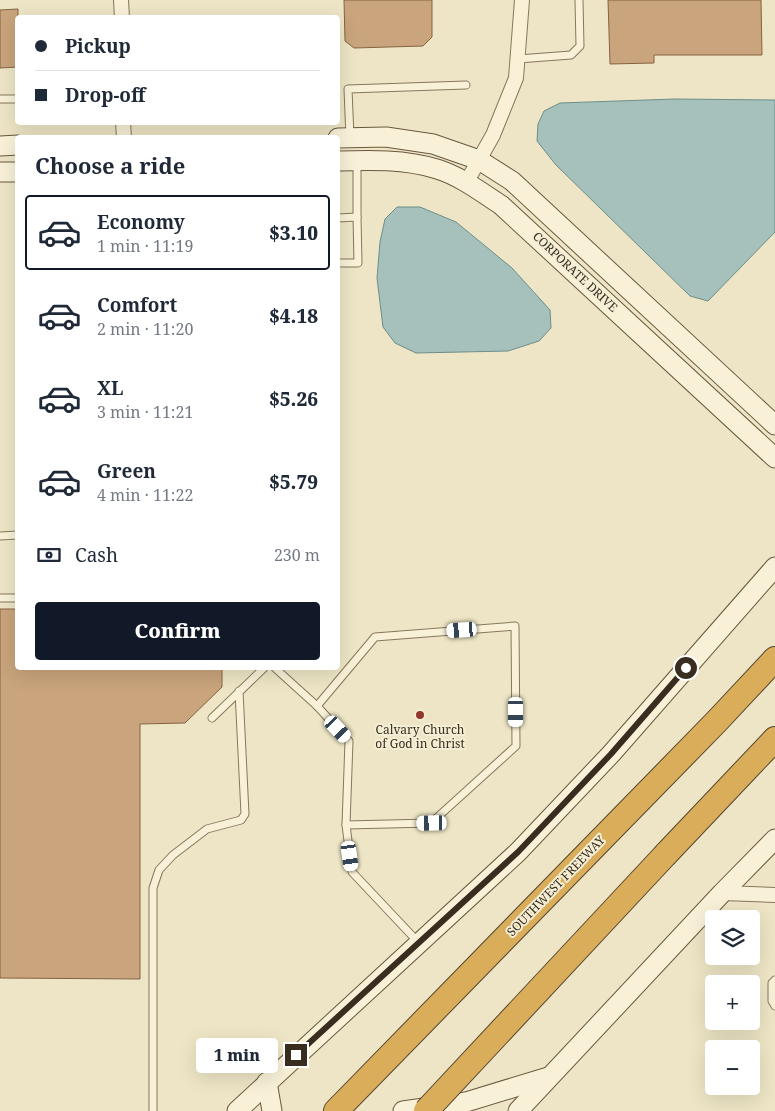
<!DOCTYPE html>
<html lang="en">
<head>
<meta charset="utf-8">
<style>
	:root { --surface:#fff; --page:#f6f6f7; --text:#1f2937; --muted:#747a83; --line:#e0e1e3; --accent:#111827 }
	body { margin:0; font-family:"Noto Serif",serif; background:var(--page); color:var(--text); height:100vh; display:flex; flex-direction:column; font-size:19px; white-space:nowrap }
	* { box-sizing:border-box; margin:0 }
	p { font-size:16px; color:var(--muted) }
	.icon { flex:none; width:28px; height:28px; fill:none; stroke:currentColor; stroke-width:2; stroke-linecap:round; stroke-linejoin:round }
	.map { position:relative; flex:1; overflow:hidden }
	.details { position:absolute; left:15px; top:135px; width:325px; height:535px; display:flex; flex-direction:column; background:var(--surface); border-radius:5px; box-shadow:0 5px 20px #0002 }
	.details>* { flex:none }
	.guide { position:absolute; left:15px; top:15px; width:325px; height:110px; border-radius:5px; box-shadow:0 5px 20px #0002; display:grid; align-content:center; height:110px; padding:0 20px; background:var(--surface) }
	.fabs { position:absolute; left:705px; top:910px; display:grid; gap:10px }
	.fabs a { display:grid; place-items:center; width:55px; height:55px; border-radius:5px; background:var(--surface); box-shadow:0 5px 20px #0002; font-size:25px }
	.end { position:absolute; width:22px; height:22px; margin:-11px; border:6px solid #382d1f; background:#fff; box-shadow:0 0 0 2px #fff }
	.from { border-radius:50% }
	.bubble { position:absolute; height:35px; border-radius:5px; background:var(--surface); box-shadow:0 5px 20px #0002; font-size:16px; font-weight:800; line-height:35px; text-align:center }
	.car { position:absolute; width:15px; height:30px; margin:-15px -8px; border-radius:6px; box-shadow:0 0 4px 1px #0007; background:linear-gradient(#fff 24%,#345 0 40%,#fff 0 76%,#345 0 86%,#fff 0) }
	.guide b { display:flex; align-items:center; gap:18px; height:48px; font-size:19px }
	.guide b+b { border-top:1px solid var(--line) }
	.guide i { width:12px; height:12px; background:var(--text) }
	ul { padding:0; list-style:none }
	li { display:flex; align-items:center; gap:15px; height:75px; margin:0 10px 8px; padding:0 10px; border:2px solid transparent; border-radius:5px }
	li div { flex:1 }
	li b { display:block; font-size:19px }
	li em { font-style:normal; font-weight:800 }
	li.on { border-color:var(--accent) }
	li>.icon { width:45px; height:45px; stroke-width:1.5 }
	h2 { padding:0 20px; font-size:22px; line-height:60px }
	.pay { display:flex; align-items:center; gap:12px; height:55px; padding:0 20px; font-size:19px }
	.pay p { margin-inline-start:auto }
	.cta { display:flex; gap:10px; margin-top:auto; padding:10px 20px }
	.cta a { flex:1; height:58px; border-radius:5px; background:var(--accent); color:#fff; font-size:20px; font-weight:800; line-height:58px; text-align:center }
	.map>svg:first-child { display:block }
	.water { fill:#a6c0bb; stroke:#6d8e89 }
	.building { fill:#c9a47c; stroke:#856342 }
	.lines { fill:none; stroke-linecap:round; stroke-linejoin:round }
	.lane-casing { stroke:#87775c; stroke-width:9 }
	.street-casing { stroke:#87775c; stroke-width:16 }
	.secondary-casing { stroke:#69583f; stroke-width:21 }
	.highway-casing { stroke:#554530; stroke-width:26 }
	.lane { stroke:#f8f1d8; stroke-width:7 }
	.street { stroke:#f8f1d8; stroke-width:14 }
	.secondary { stroke:#f8f1d8; stroke-width:19 }
	.highway { stroke:#d9ad59; stroke-width:24 }
	.highway-bridge-casing { stroke:#554530; stroke-width:26; stroke-linecap:butt }
	.highway-bridge { stroke:#d9ad59; stroke-width:24 }
	.route { stroke:#382d1f; stroke-width:6 }
	.poi-dot { fill:#94372e; stroke:#f4eed4; stroke-width:2 }
	.labels { text-anchor:middle; stroke-width:4; stroke-linejoin:round; paint-order:stroke }
	.street-label { font-size:12px; fill:#382d1f; stroke:#f4eed4 }
	.poi-label { font-size:12px; fill:#382d1f; stroke:#f4eed4 }
</style>
</head>
<body>
<div class="map">
<svg width="775" height="1111" viewBox="0 0 775 1111">
	<rect width="100%" height="100%" fill="#ede5c5"/>
	<g class="water">
		<polygon points="675,99 775,100 775,232 708,301 690,296 556,165 537,141 538,124 544,111 560,103"/>
		<polygon points="397,207 420,207 456,222 512,268 550,310 551,328 539,341 508,351 416,353 395,343 383,327 377,278 380,242 385,219"/>
	</g>
	<g class="building">
		<polygon points="344,0 432,0 432,37 423,46 354,48 345,41"/>
		<polygon points="608,0 761,0 762,55 654,55 654,63 610,64"/>
		<polygon points="18,9 18,67 0,68 0,10"/>
		<polygon points="0,609 18,609 18,668 222,668 222,687 185,723 140,724 140,979 0,978"/>
	</g>
	<g class="lines">
		<g class="lane-casing">
			<g id="lane">
				<polyline points="518,59 571,55 580,46 579,0"/>
				<polyline points="0,99 18,99"/>
				<polyline points="350,138 348,89 466,85"/>
				<polyline points="357,163 357,217"/>
				<polyline points="338,218 357,217 358,263 338,263"/>
				<polyline points="0,536 18,535"/>
				<polyline points="0,598 18,598"/>
				<polyline points="275,668 317,706 349,741 346,825 352,872 418,942"/>
				<polyline points="317,706 375,637 515,626 516,746 431,823 346,825"/>
				<polyline points="212,718 264,668"/>
				<polyline points="775,980 772,983 772,1001 775,1006"/>
				<polyline points="153,1111 153,888 159,870 173,855 207,829 241,820 245,814 239,691"/>
			</g>
		</g>
		<g class="street-casing">
			<g id="street">
				<polyline points="121,0 122,18"/>
				<polyline points="123,122 124,138"/>
				<polyline points="466,183 493,135 516,78 522,0"/>
				<polyline points="722,893 775,895"/>
			</g>
		</g>
		<g class="secondary-casing">
			<g id="secondary">
				<polyline points="338,138 386,137 433,144 479,160 512,181 775,425"/>
				<polyline points="0,146 18,145"/>
				<path d="M338 161C370 160 405 159 437 169 460 176 481 192 501 205L775 458"/>
				<polyline points="0,172 18,172"/>
				<polyline points="267,1082 272,1111"/>
				<polyline points="237,1111 518,852 611,754 775,567"/>
				<polyline points="403,1111 466,1102 548,1077"/>
				<polyline points="518,1111 722,893 775,839"/>
			</g>
		</g>
		<g class="highway-casing">
			<g id="highway">
				<polyline points="666,854 775,739"/>
				<polyline points="336,1111 717,721 775,659"/>
			</g>
		</g>
		<use href="#lane" class="lane"/>
		<use href="#street" class="street"/>
		<use href="#secondary" class="secondary"/>
		<use href="#highway" class="highway"/>
		<g class="highway-bridge-casing">
			<polyline id="highway-bridge" points="426,1111 666,854"/>
		</g>
		<use href="#highway-bridge" class="highway-bridge"/>
	</g>
	<g class="lines">
		<polyline class="route" points="296,1055 518,852 611,754 686,668"/>
	</g>
	<circle class="poi-dot" cx="420" cy="715" r="5"/>
	<g class="labels">
		<g class="street-label">
			<text transform="translate(575 272) rotate(43)" y="4">CORPORATE DRIVE</text>
			<text transform="translate(556 886) rotate(-46)" y="4">SOUTHWEST FREEWAY</text>
		</g>
		<g class="poi-label">
			<text x="420" y="734">Calvary Church<tspan x="420" dy="14">of God in Christ</tspan></text>
		</g>
	</g>
</svg>
<div class="fabs">
<a><svg class="icon" aria-label="layers" viewBox="0 0 24 24"><path d="M12 4l9 5-9 5-9-5zM3 14l9 5 9-5"/></svg></a>
<a>+</a>
<a>−</a>
</div>
<i class="end from" style="left:686px;top:668px"></i>
<i class="end" style="left:296px;top:1055px"></i>
<div class="bubble" style="left:196px;top:1038px;width:82px">1 min</div>
<i class="car" style="left:462px;top:630px;rotate:266deg"></i>
<i class="car" style="left:516px;top:712px;rotate:180deg"></i>
<i class="car" style="left:338px;top:729px;rotate:137deg"></i>
<i class="car" style="left:432px;top:823px;rotate:269deg"></i>
<i class="car" style="left:350px;top:856px;rotate:172deg"></i>
<div class="guide">
<b><i class="from"></i>Pickup</b>
<b><i></i>Drop-off</b>
</div>
<section class="details">
<h2>Choose a ride</h2>
<ul>
<li class="on"><svg class="icon" aria-label="car" viewBox="0 0 24 24"><path d="M5 17H2v-5l4-1 3-4h7l3 4 3 1v5h-3M9 17h6M6 11h13"/><circle cx="7" cy="17" r="2"/><circle cx="17" cy="17" r="2"/></svg><div><b>Economy</b><p>1 min · 11:19</p></div><em>$3.10</em></li>
<li><svg class="icon" aria-label="car" viewBox="0 0 24 24"><path d="M5 17H2v-5l4-1 3-4h7l3 4 3 1v5h-3M9 17h6M6 11h13"/><circle cx="7" cy="17" r="2"/><circle cx="17" cy="17" r="2"/></svg><div><b>Comfort</b><p>2 min · 11:20</p></div><em>$4.18</em></li>
<li><svg class="icon" aria-label="car" viewBox="0 0 24 24"><path d="M5 17H2v-5l4-1 3-4h7l3 4 3 1v5h-3M9 17h6M6 11h13"/><circle cx="7" cy="17" r="2"/><circle cx="17" cy="17" r="2"/></svg><div><b>XL</b><p>3 min · 11:21</p></div><em>$5.26</em></li>
<li><svg class="icon" aria-label="car" viewBox="0 0 24 24"><path d="M5 17H2v-5l4-1 3-4h7l3 4 3 1v5h-3M9 17h6M6 11h13"/><circle cx="7" cy="17" r="2"/><circle cx="17" cy="17" r="2"/></svg><div><b>Green</b><p>4 min · 11:22</p></div><em>$5.79</em></li>
</ul>
<div class="pay"><svg class="icon" aria-label="cash" viewBox="0 0 24 24"><path d="M3 7h18v10H3z"/><circle cx="12" cy="12" r="2"/></svg>Cash<p>230 m</p></div>
<div class="cta"><a>Confirm</a></div>
</section>
</div>
</body>
</html>
